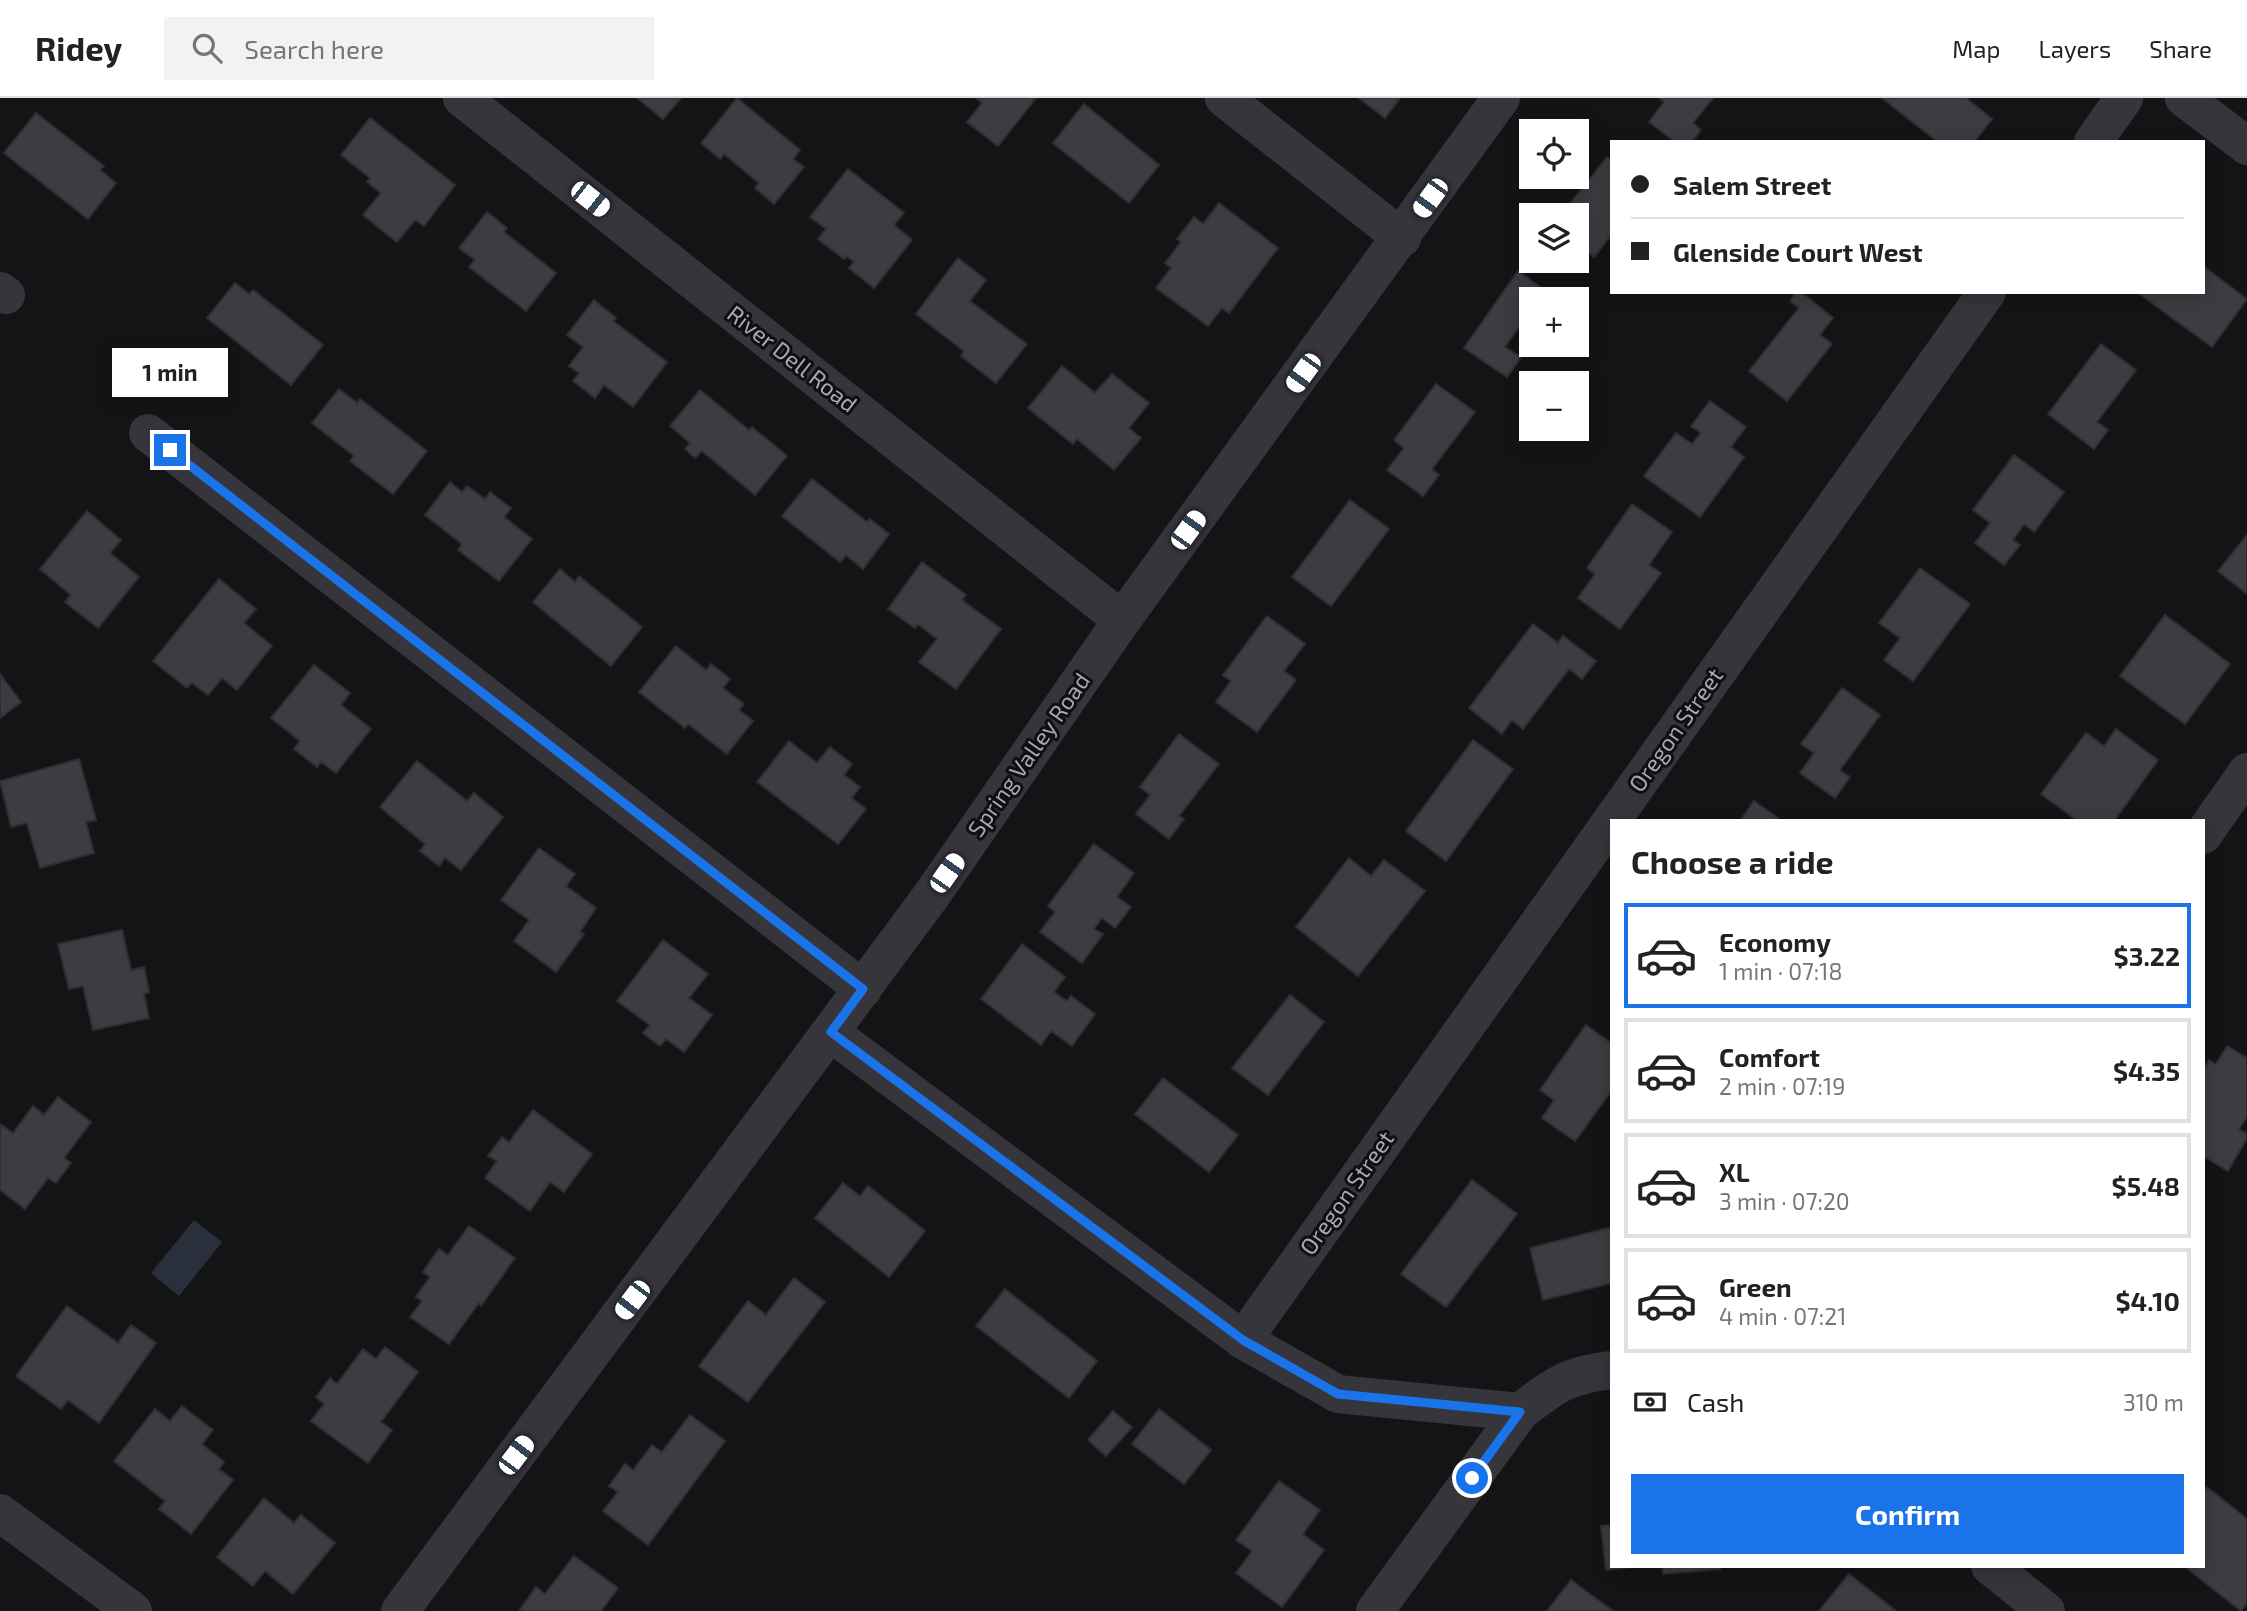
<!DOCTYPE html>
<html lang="en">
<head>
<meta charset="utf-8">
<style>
	:root { --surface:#fff; --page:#f2f2f2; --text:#222; --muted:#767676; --line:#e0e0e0; --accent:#1a73e8 }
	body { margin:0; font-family:"Exo 2",sans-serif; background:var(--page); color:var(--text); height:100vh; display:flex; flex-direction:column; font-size:26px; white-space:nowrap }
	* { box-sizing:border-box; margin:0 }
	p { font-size:23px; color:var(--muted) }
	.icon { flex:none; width:38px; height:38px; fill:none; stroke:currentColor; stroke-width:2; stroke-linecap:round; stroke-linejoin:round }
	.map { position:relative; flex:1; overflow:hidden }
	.side { position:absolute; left:1610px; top:721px; width:595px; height:749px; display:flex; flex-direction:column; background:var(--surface); border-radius:0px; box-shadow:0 4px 18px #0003 }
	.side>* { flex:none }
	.guide { position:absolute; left:1610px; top:42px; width:595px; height:154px; border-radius:0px; box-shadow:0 4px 18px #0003; display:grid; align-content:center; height:154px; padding:0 21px; background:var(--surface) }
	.buttons { position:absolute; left:1519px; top:21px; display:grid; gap:14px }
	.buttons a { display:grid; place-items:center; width:70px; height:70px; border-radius:0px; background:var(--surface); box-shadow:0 4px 18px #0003; font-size:35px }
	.end { position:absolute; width:32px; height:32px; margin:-16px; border:9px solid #1a73e8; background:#fff; box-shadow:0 0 0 4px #fff }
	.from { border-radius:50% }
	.bubble { position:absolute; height:49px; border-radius:0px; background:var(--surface); box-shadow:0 4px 18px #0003; font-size:23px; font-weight:700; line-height:49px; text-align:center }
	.car { position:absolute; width:21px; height:42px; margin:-21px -10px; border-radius:9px; box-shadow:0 0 5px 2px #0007; background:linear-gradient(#fff 24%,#345 0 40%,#fff 0 76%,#345 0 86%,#fff 0) }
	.guide b { display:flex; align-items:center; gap:24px; height:66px; font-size:26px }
	.guide b+b { border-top:2px solid var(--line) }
	.guide i { width:18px; height:18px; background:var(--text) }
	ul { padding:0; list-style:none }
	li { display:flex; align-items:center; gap:21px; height:105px; margin:0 14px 10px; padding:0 7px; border:4px solid var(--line); border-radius:0px }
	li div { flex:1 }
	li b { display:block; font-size:26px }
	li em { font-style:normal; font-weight:700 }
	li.selected { border-color:var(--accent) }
	li>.icon { width:63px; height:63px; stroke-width:1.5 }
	h2 { padding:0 21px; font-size:32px; line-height:84px }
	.pay { display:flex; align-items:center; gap:18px; height:77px; padding:0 21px; font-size:26px }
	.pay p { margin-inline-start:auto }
	.cta { display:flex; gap:14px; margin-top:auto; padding:14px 21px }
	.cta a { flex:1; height:80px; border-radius:0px; background:var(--accent); color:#fff; font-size:28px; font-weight:700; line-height:80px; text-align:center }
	header { display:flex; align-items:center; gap:42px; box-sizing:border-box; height:98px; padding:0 35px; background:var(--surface); border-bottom:2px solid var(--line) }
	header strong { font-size:33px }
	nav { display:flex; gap:38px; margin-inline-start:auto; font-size:24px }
	.search { width:490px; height:63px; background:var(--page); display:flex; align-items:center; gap:18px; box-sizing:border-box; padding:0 24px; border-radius:0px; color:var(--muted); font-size:26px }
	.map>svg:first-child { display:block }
	.water { fill:#2a303b }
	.building { fill:#3c3c41; stroke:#2f2e32; stroke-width:2 }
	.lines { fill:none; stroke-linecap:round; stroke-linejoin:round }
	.minor { stroke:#35353b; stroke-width:38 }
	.route { stroke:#1a73e8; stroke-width:9 }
	.labels { text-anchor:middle; stroke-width:6; stroke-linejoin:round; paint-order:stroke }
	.street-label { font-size:23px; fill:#a5a8b7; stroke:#0f0f11 }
</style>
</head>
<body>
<header>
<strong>Ridey</strong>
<div class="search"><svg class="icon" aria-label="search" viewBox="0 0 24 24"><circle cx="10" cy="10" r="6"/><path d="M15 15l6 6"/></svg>Search here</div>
<nav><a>Map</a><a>Layers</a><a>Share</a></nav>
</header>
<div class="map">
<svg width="2247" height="1513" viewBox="0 0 2247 1513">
	<rect width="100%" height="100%" fill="#141416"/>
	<polygon class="water" points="194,1122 222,1144 179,1198 151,1175"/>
	<g class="building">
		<polygon points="637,0 681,0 663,21"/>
		<polygon points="737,0 800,52 793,61 804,69 774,106 755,90 759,85 724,56 720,61 701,45"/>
		<polygon points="976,0 1036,0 998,48 967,24 982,5"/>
		<polygon points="1359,0 1400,0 1385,20"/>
		<polygon points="1659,0 1713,0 1693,25 1701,32 1692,44 1675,44 1649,24 1664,4"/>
		<polygon points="1882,0 1966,0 1992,21 1974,44 1938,44"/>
		<polygon points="1084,6 1159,67 1129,105 1053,45"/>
		<polygon points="36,15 104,68 100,72 116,85 88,121 4,55"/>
		<polygon points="370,20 455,87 424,128 415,122 397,144 363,117 381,95 367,84 370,80 341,57"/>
		<polygon points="1607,59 1612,62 1612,136 1594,159 1577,145 1577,117 1561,117"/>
		<polygon points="848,71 904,115 894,127 912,142 874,190 849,170 854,164 846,158 844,161 818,141 826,131 810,119"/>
		<polygon points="1219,105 1278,150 1229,215 1222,210 1208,228 1156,190 1171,170 1165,165 1181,144 1177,141 1194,119 1203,126"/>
		<polygon points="487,114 507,130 504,134 556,175 526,213 469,169 475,162 459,150"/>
		<polygon points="958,160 986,182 970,203 1027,246 996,285 961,258 964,253 916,216"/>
		<polygon points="2203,168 2247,201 2212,249 2137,194 2203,194"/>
		<polygon points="1518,173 1557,201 1531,201 1531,216 1529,215 1505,249 1521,259 1507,279 1464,250"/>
		<polygon points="235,185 249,196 253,192 323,247 291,287 207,220"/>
		<polygon points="1796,194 1801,194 1833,220 1820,237 1832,246 1787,303 1749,273 1799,210 1790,203"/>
		<polygon points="594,202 616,220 613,223 667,264 633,309 604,287 595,300 573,283 579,275 569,268 583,249 567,237"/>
		<polygon points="2101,246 2136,272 2097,324 2108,332 2094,351 2048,316"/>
		<polygon points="1062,268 1095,295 1112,276 1149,305 1129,330 1141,340 1114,372 1077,341 1073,346 1028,310"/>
		<polygon points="1436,286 1475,314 1432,371 1439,377 1423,398 1387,372 1404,350 1394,342"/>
		<polygon points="339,291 357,305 360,301 427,353 393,396 350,363 354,358 312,325"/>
		<polygon points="700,292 749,332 752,329 787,358 755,397 702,353 695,360 685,351 690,345 670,328"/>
		<polygon points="1710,303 1746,329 1731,349 1744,359 1700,419 1644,378 1676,335 1692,346 1701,335 1691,328"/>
		<polygon points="2014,357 2064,394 2034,434 2024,426 2013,442 2020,447 2004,467 1975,445 1990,425 1973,412"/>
		<polygon points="812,381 867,424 870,421 889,436 863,471 846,457 840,464 782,418"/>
		<polygon points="450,384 462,394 467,388 485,401 490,394 511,410 504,419 532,441 499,483 458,452 462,446 425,417"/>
		<polygon points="1350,402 1389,431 1331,508 1292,479"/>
		<polygon points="1632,406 1672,434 1649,467 1661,475 1620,531 1578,500 1595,476 1587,470"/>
		<polygon points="87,413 121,442 110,455 139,479 98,530 65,504 71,497 40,471"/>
		<polygon points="2247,437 2247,496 2218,473"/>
		<polygon points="922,464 966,497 962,502 1001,531 956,591 919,564 937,541 918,526 915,530 888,511"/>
		<polygon points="1920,470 1970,506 1913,583 1884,562 1900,540 1879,525"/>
		<polygon points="560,471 575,484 579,478 642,529 611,568 533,504"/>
		<polygon points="219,481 256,511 244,525 272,548 237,592 222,580 208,597 192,585 187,590 153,563"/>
		<polygon points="2165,517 2230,566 2185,626 2120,578"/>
		<polygon points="1267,518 1305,546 1284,573 1296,582 1257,634 1216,604 1231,583 1223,577"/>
		<polygon points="1533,526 1558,545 1563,538 1596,563 1582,581 1569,571 1523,631 1512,622 1502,636 1469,610"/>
		<polygon points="676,548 706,572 711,566 730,581 723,590 744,606 739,612 753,623 727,656 688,626 685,630 639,594"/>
		<polygon points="314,567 350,595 341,607 371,631 336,675 321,664 317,669 294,651 300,643 271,620"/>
		<polygon points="0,576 21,604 0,620"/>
		<polygon points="1842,590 1880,617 1840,672 1850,679 1835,700 1800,675 1814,655 1801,646"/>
		<polygon points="2116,631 2158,662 2114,723 2078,723 2041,696 2086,635 2104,648"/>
		<polygon points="1179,636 1219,666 1179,718 1184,721 1169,741 1136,716 1150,697 1140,689"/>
		<polygon points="1473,642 1513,671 1446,763 1406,733"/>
		<polygon points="789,643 817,665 830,649 852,666 844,677 860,689 852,700 866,711 838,746 757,684"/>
		<polygon points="79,661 96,722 86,724 94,755 40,770 27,725 11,729 0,683"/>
		<polygon points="417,663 467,703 474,695 503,719 461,772 445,760 439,768 420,753 425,746 380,709"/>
		<polygon points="1754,703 1782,723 1740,723"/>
		<polygon points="1094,746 1134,775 1117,799 1131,809 1115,830 1102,820 1094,831 1103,836 1082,865 1040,834 1055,814 1048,808"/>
		<polygon points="539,750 575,776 566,788 596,810 580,834 584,836 556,874 514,843 529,822 501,802"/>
		<polygon points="1349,760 1371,778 1384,762 1425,793 1358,878 1296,829"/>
		<polygon points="122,832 131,872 144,869 149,894 144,896 149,920 93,932 83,888 69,891 58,846"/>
		<polygon points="663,842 708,876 689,900 712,917 684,954 666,941 660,948 643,935 650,927 617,903"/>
		<polygon points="1022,846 1065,879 1054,894 1067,903 1071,898 1095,916 1072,948 1051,933 1041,947 981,901"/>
		<polygon points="1290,897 1324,924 1268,997 1232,970"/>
		<polygon points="1586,927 1612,946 1612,992 1575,1043 1542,1020 1554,1002 1540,992"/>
		<polygon points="2227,948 2247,960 2247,1019 2239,1031 2247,1036 2247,1040 2228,1073 2203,1058 2203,973 2209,962 2216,966"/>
		<polygon points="1163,980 1238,1037 1209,1074 1135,1016"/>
		<polygon points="58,999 91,1024 64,1060 71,1065 56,1085 48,1080 25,1111 0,1092 0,1026 13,1035 33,1008 44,1017"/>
		<polygon points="533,1012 592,1056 564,1094 550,1084 530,1113 485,1080 497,1063 488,1058 502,1039 509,1044"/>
		<polygon points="1472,1082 1517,1116 1446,1209 1401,1176"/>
		<polygon points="843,1085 860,1098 868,1088 925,1133 889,1179 815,1120"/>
		<polygon points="469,1128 515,1160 481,1208 479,1205 449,1246 410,1219 422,1203 416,1199 430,1179 423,1174 439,1151 448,1157"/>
		<polygon points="1612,1129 1612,1185 1543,1202 1530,1150"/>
		<polygon points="794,1180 825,1204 748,1304 699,1268 748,1203 766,1217"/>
		<polygon points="1005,1191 1097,1263 1069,1300 976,1228"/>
		<polygon points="67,1208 118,1245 131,1227 156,1245 99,1325 68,1302 61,1311 16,1278"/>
		<polygon points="385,1249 418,1274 381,1324 392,1332 368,1365 311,1323 324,1306 316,1299 330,1280 337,1286 363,1251 376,1261"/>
		<polygon points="182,1308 213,1332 202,1346 224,1364 219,1371 233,1382 191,1436 159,1411 165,1403 114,1363 155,1311 170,1323"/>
		<polygon points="1159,1311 1211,1352 1184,1386 1132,1346"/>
		<polygon points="1113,1313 1132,1329 1106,1358 1088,1342"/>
		<polygon points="690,1317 725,1343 648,1447 603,1413 618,1394 609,1388 625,1366 633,1372 652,1347 662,1354"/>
		<polygon points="1279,1383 1320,1412 1303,1436 1324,1452 1282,1509 1236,1475 1252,1453 1236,1442"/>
		<polygon points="2207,1389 2247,1421 2247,1505 2241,1513 2184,1468 2203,1468 2203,1394"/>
		<polygon points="264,1400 294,1425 301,1417 335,1445 293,1496 265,1473 253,1488 217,1459"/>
		<polygon points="1612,1427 1612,1468 1643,1468 1606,1472 1601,1428"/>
		<polygon points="574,1458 618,1490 601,1513 519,1513 536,1489 545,1496"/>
		<polygon points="1662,1468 1720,1468 1720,1471 1663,1476"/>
		<polygon points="1849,1476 1896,1513 1819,1513"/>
		<polygon points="1571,1482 1613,1513 1547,1513"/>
	</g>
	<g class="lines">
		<g class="minor">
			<polyline points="462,0 1122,522"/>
			<polyline points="1224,0 1402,140"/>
			<polyline points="2184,0 2247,48"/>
			<polyline points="2093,44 2124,0"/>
			<polyline points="0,193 6,197"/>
			<polyline points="148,335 863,891"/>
			<polyline points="2203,737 2247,674"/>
			<path d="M831 935 1243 1242 1338 1296 1520 1314C1555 1287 1567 1277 1612 1272"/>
			<polyline points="1243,1242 1987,194"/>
			<polyline points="0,1415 133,1513"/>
			<polyline points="1990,1468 2046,1513"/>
			<polyline points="400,1513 931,798 1122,522 1501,0"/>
			<polyline points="1375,1513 1520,1314"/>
		</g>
	</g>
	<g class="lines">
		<polyline class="route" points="170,352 863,891 831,934 1243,1242 1338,1296 1520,1314 1472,1380"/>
	</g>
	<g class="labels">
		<g class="street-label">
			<text transform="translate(792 261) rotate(38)" y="8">River Dell Road</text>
			<text transform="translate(1676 632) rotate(-55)" y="8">Oregon Street</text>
			<text transform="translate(1029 657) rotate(-55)" y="8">Spring Valley Road</text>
			<text transform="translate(1347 1095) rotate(-55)" y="8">Oregon Street</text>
		</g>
	</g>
</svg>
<div class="buttons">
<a><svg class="icon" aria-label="locate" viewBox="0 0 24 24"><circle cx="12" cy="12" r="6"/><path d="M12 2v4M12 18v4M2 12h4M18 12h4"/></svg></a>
<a><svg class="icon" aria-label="layers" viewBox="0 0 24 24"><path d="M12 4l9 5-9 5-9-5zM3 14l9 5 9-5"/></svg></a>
<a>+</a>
<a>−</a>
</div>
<i class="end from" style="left:1472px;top:1380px"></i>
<i class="end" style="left:170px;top:352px"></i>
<div class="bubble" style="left:112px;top:250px;width:116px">1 min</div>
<i class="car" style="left:1430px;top:100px;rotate:216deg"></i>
<i class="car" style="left:590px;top:101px;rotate:128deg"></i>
<i class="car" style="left:1303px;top:275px;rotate:216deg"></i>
<i class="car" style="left:1188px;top:432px;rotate:36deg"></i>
<i class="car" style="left:947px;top:775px;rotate:35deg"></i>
<i class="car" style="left:632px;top:1202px;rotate:217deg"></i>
<i class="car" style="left:516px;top:1357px;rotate:37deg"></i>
<div class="guide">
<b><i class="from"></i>Salem Street</b>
<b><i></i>Glenside Court West</b>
</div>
<section class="side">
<h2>Choose a ride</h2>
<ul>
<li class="selected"><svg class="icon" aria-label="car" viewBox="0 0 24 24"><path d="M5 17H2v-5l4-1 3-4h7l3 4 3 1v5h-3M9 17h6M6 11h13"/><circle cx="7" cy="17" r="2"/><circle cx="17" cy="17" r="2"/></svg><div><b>Economy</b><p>1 min · 07:18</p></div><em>$3.22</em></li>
<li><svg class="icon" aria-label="car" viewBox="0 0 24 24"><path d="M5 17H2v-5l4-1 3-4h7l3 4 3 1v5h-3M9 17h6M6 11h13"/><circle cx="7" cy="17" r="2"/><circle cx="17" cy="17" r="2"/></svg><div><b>Comfort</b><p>2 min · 07:19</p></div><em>$4.35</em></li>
<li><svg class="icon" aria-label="car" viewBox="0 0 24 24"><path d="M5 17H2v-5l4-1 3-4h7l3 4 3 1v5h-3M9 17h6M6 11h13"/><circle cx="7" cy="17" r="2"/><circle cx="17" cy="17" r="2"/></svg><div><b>XL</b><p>3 min · 07:20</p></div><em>$5.48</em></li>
<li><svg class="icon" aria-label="car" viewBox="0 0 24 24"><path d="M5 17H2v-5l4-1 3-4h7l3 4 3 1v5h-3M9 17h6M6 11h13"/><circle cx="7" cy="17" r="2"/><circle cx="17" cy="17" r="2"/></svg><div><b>Green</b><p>4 min · 07:21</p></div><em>$4.10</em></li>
</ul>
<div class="pay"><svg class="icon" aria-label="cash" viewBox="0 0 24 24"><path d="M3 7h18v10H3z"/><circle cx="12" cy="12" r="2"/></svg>Cash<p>310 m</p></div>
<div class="cta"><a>Confirm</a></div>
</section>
</div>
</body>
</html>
